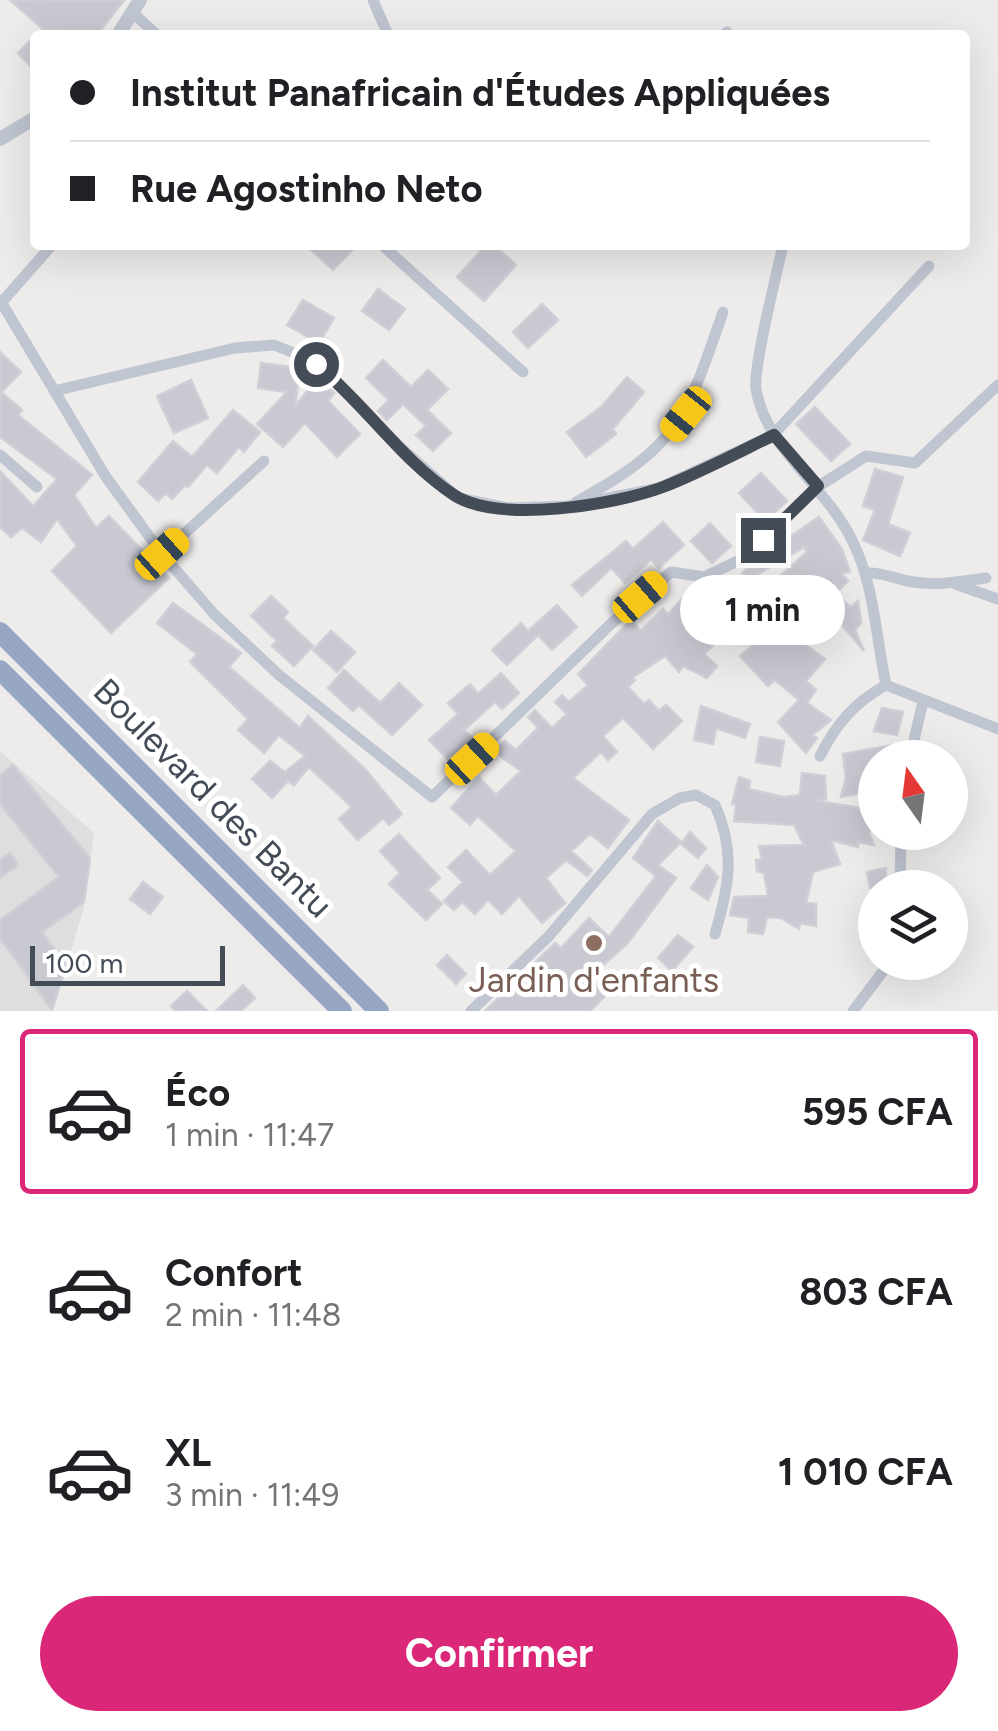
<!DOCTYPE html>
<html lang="fr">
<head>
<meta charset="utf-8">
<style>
	:root { --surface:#fff; --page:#f6f6f6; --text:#202124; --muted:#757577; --line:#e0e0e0; --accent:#db2777 }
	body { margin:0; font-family:Figtree,sans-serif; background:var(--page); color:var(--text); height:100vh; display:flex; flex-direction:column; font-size:38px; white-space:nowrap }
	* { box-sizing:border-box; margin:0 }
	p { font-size:32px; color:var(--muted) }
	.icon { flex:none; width:55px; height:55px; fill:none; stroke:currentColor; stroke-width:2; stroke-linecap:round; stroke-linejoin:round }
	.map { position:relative; height:1011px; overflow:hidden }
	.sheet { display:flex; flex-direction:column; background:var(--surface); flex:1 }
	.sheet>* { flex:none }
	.top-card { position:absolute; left:30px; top:30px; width:940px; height:220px; border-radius:10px; box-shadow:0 10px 40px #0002; display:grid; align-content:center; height:220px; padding:0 40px; background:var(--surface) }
	.needle { width:65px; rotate:346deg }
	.tools { position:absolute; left:858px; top:740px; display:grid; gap:20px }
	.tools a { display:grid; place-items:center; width:110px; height:110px; border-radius:50%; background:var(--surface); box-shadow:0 10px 40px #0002; font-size:50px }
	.scale { position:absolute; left:30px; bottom:25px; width:195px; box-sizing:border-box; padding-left:10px; border:5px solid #444c58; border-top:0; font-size:28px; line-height:35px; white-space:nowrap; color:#444c58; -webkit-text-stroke:8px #fff; paint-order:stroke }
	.end { position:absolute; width:45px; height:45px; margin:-22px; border:12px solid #444c58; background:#fff; box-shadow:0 0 0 5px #fff }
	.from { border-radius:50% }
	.bubble { position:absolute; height:70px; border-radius:35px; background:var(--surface); box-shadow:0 10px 40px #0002; font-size:32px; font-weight:700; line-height:70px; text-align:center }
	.car { position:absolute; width:30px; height:60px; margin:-30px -15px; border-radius:12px; box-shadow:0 0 8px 2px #0007; background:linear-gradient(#f5c518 24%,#345 0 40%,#f5c518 0 76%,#345 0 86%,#f5c518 0) }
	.top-card b { display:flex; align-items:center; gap:35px; height:95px; font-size:38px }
	.top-card b+b { border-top:2px solid var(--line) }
	.top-card i { width:25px; height:25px; background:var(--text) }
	ul { padding:18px 0 0; list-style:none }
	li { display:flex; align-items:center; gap:30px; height:165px; margin:0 20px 15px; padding:0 20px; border:5px solid transparent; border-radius:10px }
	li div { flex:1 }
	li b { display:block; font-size:38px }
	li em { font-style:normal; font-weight:700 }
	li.selected { border-color:var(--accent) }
	li>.icon { width:90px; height:90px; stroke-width:1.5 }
	.button { display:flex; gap:20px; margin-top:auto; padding:20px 40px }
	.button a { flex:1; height:115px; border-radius:60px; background:var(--accent); color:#fff; font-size:40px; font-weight:700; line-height:115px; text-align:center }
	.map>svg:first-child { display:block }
	.education { fill:#dfdddd }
	.building { fill:#c8c9d1; stroke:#cfd0d7; stroke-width:2.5 }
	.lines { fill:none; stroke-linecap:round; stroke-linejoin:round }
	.minor { stroke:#bfc5d1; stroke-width:11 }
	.tertiary { stroke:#bfc5d1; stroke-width:14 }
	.trunk { stroke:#97a6c3; stroke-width:20 }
	.route { stroke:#444c58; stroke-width:12 }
	.education-dot { fill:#8d6e63; stroke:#fff; stroke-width:4 }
	.labels { text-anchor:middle; stroke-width:10; stroke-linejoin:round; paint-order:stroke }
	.street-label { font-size:35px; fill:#444c58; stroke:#fff }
	.education-label { font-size:35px; fill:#785e54; stroke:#fff }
</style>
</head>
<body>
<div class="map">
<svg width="998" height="1011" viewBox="0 0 998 1011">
	<rect width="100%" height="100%" fill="#eeeceb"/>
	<polygon class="education" points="0,751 94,833 84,908 52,1011 0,1011"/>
	<g class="building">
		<polygon points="10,0 124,0 97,35 36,35 43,29"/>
		<polygon points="35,36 35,71 18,53"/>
		<polygon points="306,245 357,245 333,270"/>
		<polygon points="486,245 494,245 516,265 484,301 457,277"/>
		<polygon points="378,289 405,309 389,330 362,311"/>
		<polygon points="303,300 334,318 319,343 287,325"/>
		<polygon points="542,304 558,320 528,348 513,332"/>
		<polygon points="0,352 21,372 1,392 22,410 18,415 92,475 74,495 96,528 109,516 169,578 111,633 52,571 77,546 57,519 41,542 22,528 11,537 0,527 0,471 33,506 57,479 0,437"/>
		<polygon points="383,360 411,387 428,370 448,389 427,410 451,433 433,451 416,435 426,426 403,404 387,420 378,411 389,400 366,378"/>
		<polygon points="261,363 300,368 295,407 317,378 334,393 328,401 360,434 337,457 305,423 283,447 257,424 287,392 258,388"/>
		<polygon points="627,377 644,392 613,429 616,434 586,457 567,432 601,407"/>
		<polygon points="191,380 208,418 174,433 157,396"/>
		<polygon points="815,407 850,444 831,461 796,424"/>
		<polygon points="233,410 260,432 244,452 239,447 217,473 207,465 188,487 185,485 172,499 166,493 158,501 138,482 173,441 192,457"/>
		<polygon points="875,469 903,477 888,524 910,533 900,556 863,540 875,510 863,506"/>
		<polygon points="761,473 787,501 765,521 739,493"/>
		<polygon points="819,517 842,549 850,572 841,573 848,581 835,594 851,607 858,601 861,623 855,630 864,651 799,575 786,595 818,622 799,640 825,659 806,681 816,690 807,703 831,720 812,735 817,738 806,753 778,722 799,700 775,680 768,686 740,656 754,644 735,624 704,654 717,666 707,678 683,666 679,672 665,656 632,678 635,680 628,687 644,704 649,700 659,711 666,705 682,721 653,749 623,718 603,736 617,752 608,760 601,752 573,778 629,820 608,848 590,834 571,851 592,870 587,876 566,860 546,878 565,903 542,923 519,896 502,914 488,900 475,914 462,902 454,910 444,901 463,882 448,867 466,850 490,875 516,851 478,816 470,825 451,808 479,777 496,795 521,771 493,751 505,741 516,750 538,728 528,717 535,710 552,728 567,714 555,702 562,695 569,702 588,685 578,674 632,619 640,631 663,609 668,614 695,585 708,586 730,606 739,597 748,605 807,552 804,547 748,580 742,573 777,539 781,543"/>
		<polygon points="663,522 684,545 659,568 651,559 625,583 611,568 582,596 572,585 626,541 633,549"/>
		<polygon points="710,523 731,546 712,563 691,541"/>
		<polygon points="271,596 288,612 283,618 313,646 294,666 272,646 277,641 251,616"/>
		<polygon points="173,603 241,653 229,667 300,728 308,716 366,770 402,814 389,825 383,818 358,840 339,819 352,807 309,767 294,785 288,781 272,798 252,779 270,761 285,772 305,756 279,735 264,753 238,730 248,719 190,662 197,654 157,623"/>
		<polygon points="557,605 577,627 552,650 538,635 507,665 492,650 521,623 528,631"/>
		<polygon points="331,631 355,652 337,672 313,650"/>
		<polygon points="344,670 380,703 399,683 422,705 392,735 359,705 353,711 328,688"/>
		<polygon points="501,673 519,693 502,709 495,702 464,730 473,739 450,761 429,740 458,714 448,703 470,684 478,694"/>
		<polygon points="701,706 750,724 745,738 716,728 713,744 694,740"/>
		<polygon points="882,708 903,712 897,735 874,731"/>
		<polygon points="760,737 784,741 780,766 756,762"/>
		<polygon points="894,745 893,758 875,758 875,772 865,772 869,792 841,797 846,779 843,754"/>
		<polygon points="13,765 90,858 84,902 42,932 66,966 52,1010 0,938 0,920 59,877 0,804 0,775"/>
		<polygon points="802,773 825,776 826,799 816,801 873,810 869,833 874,845 858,842 858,847 831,840 840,864 813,872 806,903 816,904 816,926 800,923 799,929 781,918 767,917 763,934 748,932 749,918 730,915 734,897 768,896 764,873 757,871 756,860 762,860 759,846 804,845 794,825 734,821 736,804 732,804 739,777 750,781 749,789 783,797 800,795"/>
		<polygon points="658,821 681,842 658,865 676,878 628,943 590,977 607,994 590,1011 485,1011 555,943 561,948 589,918 609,937 656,876 633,858"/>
		<polygon points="690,832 706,848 698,858 681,844"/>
		<polygon points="399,834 440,878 427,890 442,904 426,920 389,884 400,873 380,851"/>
		<polygon points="10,853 18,865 0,878 0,860"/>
		<polygon points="707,865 718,877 708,900 691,888"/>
		<polygon points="886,868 886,888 870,888 867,872"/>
		<polygon points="143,882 163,897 150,914 130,899"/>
		<polygon points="678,935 693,947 672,971 658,958"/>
		<polygon points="447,955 466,974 456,984 437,965"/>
		<polygon points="243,985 255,998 241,1011 216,1011"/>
		<polygon points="187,991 207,1011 176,1011 171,1006"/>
	</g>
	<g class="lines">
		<g class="minor">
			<polyline points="373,0 388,35"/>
			<polyline points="133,13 157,35"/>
			<polyline points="724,35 727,32"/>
			<polyline points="382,245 523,372"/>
			<path d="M783 245C777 273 753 366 756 389 765 446 824 486 850 536 875 584 875 633 886 685L998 729"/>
			<polyline points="0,300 106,477 162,554 214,614 279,675 432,797 616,619 671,572 704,577 744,558 819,486 866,456 915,463 998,385"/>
			<polyline points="0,304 52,245"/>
			<polyline points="54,391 235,348 274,345 304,357 337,382 401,448 458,498 508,508 568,506 659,488 773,435 929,266"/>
			<polyline points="0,455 37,487"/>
			<path d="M576 502C679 446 686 419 723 312"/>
			<polyline points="162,554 264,461"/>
			<path d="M867 573C885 572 896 580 914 582 938 586 962 581 986 578"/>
			<polyline points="955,584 998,599"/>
			<path d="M820 756C837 723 854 703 886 685"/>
			<polyline points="910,758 923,701"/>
			<polyline points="900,888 901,832"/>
			<path d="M471 1011 549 936 652 814 680 798 696 795 715 805C736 852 729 886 715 934"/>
			<polyline points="853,1011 890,962"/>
		</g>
		<g class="tertiary">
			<polyline points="118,35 140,0"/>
			<polyline points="0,139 35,118"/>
		</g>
		<g class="trunk">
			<polyline points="0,632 379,1011"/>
			<polyline points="0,670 342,1011"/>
		</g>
	</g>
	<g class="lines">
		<path class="route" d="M316 364C365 404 401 460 454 495 499 524 615 505 663 487 701 472 737 453 774 435L818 486 763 540"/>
	</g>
	<circle class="education-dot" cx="594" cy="943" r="10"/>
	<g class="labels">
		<g class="street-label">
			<text transform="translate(213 798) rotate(45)" y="12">Boulevard des Bantu</text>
		</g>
		<g class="education-label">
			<text x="594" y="992">Jardin d'enfants</text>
		</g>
	</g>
</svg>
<div class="tools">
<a><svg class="needle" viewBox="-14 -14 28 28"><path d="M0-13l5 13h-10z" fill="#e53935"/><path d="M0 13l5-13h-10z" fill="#757577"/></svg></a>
<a><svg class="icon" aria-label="layers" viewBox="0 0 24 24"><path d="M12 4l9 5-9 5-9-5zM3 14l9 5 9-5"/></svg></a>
</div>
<div class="scale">100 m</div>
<i class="end from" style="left:316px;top:364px"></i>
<i class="end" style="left:763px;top:540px"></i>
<div class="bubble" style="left:680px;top:575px;width:165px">1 min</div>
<i class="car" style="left:686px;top:414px;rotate:219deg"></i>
<i class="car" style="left:162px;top:554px;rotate:48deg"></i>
<i class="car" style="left:640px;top:597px;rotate:49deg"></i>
<i class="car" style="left:472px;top:759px;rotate:47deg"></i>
<div class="top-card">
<b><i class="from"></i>Institut Panafricain d'Études Appliquées</b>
<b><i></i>Rue Agostinho Neto</b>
</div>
</div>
<section class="sheet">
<ul>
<li class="selected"><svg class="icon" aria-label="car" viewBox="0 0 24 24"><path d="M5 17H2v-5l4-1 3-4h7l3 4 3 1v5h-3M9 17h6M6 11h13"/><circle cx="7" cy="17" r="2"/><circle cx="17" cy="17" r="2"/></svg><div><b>Éco</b><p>1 min · 11:47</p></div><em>595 CFA</em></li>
<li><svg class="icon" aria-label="car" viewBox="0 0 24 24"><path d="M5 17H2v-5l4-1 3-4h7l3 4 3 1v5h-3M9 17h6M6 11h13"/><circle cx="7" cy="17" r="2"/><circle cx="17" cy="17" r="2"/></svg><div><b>Confort</b><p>2 min · 11:48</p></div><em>803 CFA</em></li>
<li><svg class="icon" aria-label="car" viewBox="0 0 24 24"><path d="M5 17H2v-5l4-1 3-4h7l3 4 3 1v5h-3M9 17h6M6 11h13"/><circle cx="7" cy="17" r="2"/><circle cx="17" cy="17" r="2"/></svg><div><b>XL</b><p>3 min · 11:49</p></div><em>1 010 CFA</em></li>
</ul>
<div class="button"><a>Confirmer</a></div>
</section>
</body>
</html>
